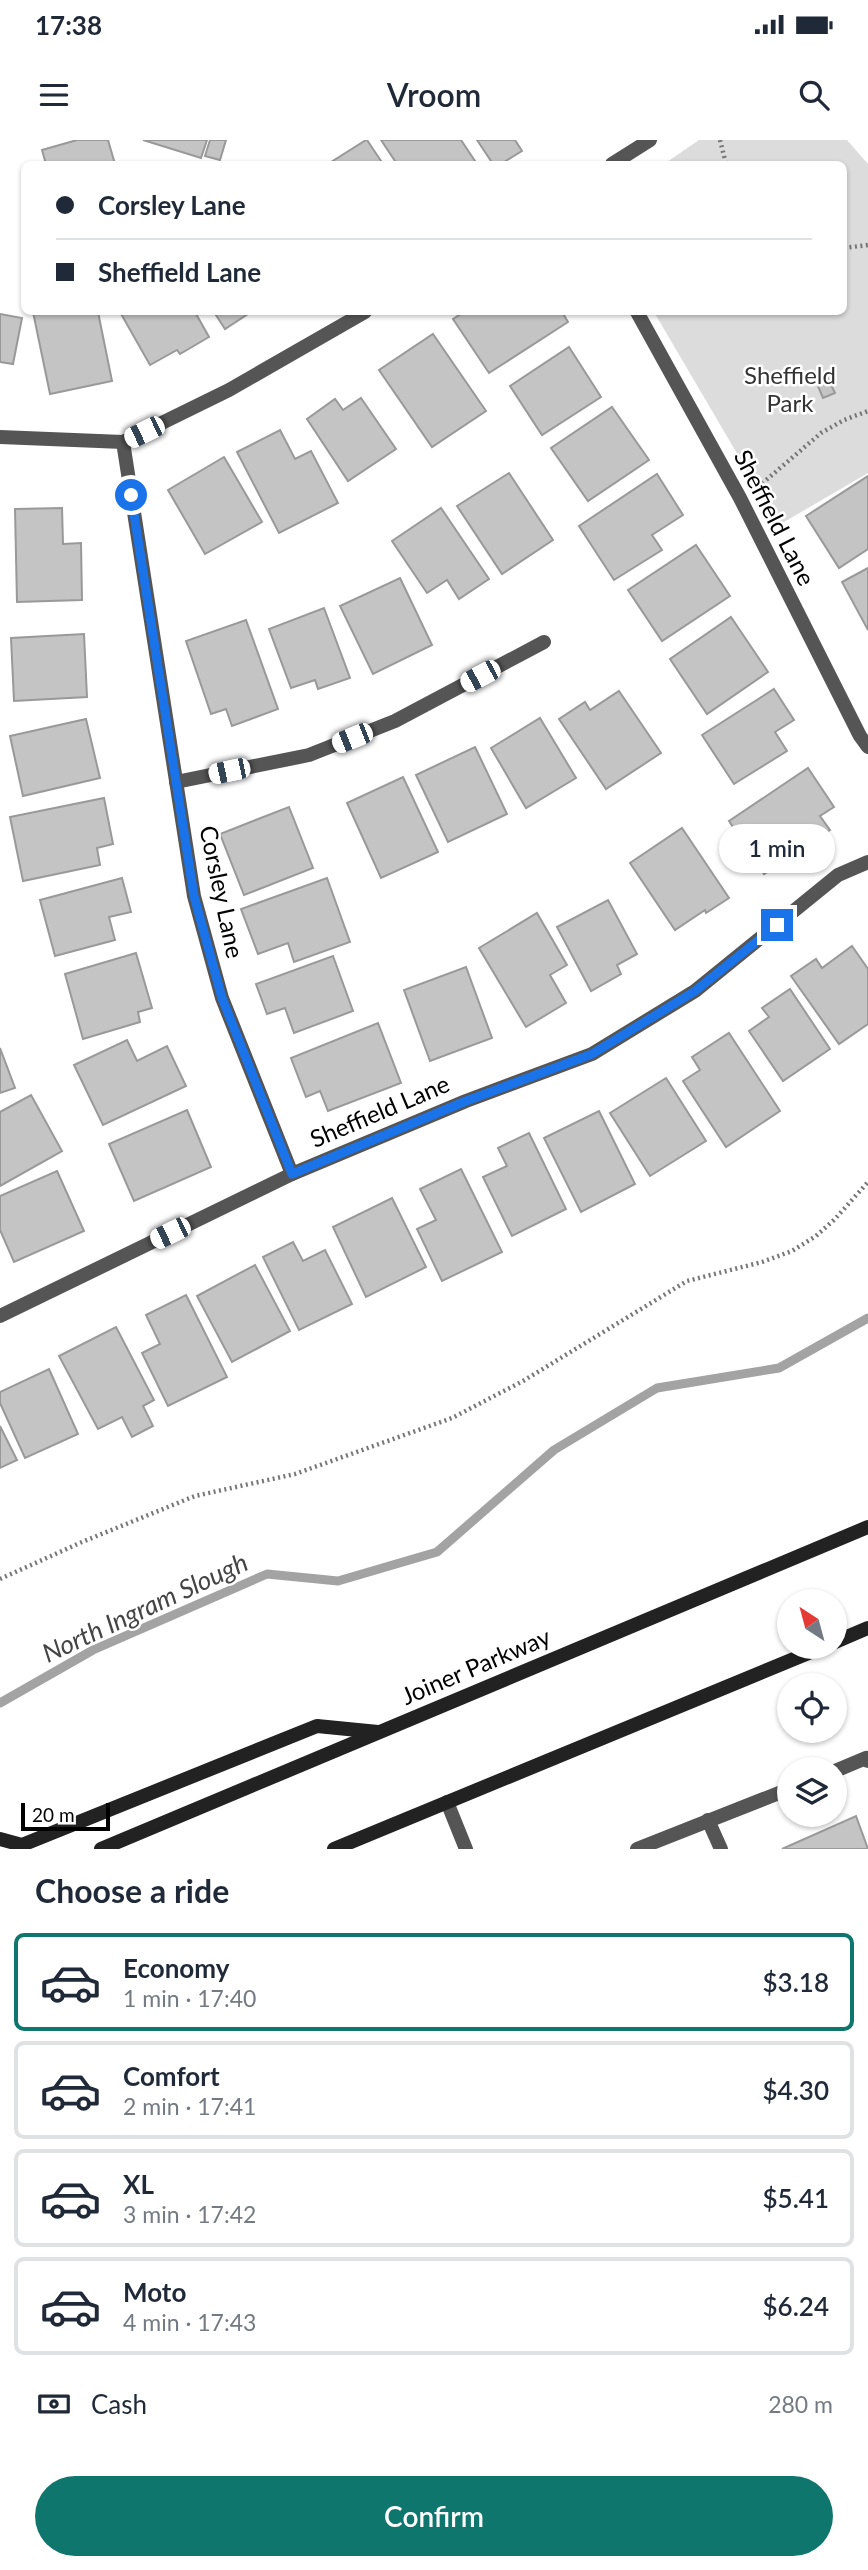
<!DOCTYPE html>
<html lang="en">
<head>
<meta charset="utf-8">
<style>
	:root { --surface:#fff; --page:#f6f6f7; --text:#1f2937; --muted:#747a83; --line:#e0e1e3; --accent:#0f766e }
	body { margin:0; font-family:Lato,sans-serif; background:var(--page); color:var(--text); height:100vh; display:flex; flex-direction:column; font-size:26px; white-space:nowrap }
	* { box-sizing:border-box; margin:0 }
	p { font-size:23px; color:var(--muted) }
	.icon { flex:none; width:38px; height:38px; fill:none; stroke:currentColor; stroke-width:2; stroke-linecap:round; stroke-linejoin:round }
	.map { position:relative; height:1709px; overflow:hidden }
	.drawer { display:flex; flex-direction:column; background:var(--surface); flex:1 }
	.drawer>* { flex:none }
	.top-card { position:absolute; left:21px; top:21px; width:826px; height:154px; border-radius:10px; box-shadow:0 2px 5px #0004; display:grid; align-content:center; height:154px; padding:0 35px; background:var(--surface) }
	.needle { width:46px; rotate:324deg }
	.tools { position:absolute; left:777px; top:1449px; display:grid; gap:14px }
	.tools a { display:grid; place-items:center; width:70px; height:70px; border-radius:50%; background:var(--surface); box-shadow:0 2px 5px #0004; font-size:35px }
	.scale { position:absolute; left:21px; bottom:18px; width:89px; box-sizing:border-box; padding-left:7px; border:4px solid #000; border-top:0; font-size:19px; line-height:24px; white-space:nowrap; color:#000; -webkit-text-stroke:5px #fff; paint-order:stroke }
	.end { position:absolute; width:32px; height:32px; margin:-16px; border:9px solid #1a73e8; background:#fff; box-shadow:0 0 0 4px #fff }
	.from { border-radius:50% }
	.bubble { position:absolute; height:49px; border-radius:24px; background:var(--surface); box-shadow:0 2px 5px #0004; font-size:23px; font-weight:600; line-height:49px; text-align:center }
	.car { position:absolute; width:21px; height:42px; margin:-21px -10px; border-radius:9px; box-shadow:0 0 5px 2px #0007; background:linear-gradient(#fff 24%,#345 0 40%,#fff 0 76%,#345 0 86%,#fff 0) }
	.top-card b { display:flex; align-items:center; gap:24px; height:66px; font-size:26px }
	.top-card b+b { border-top:2px solid var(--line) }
	.top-card i { width:18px; height:18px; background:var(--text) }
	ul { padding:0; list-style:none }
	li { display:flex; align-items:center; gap:21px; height:98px; margin:0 14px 10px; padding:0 21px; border:4px solid var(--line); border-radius:10px }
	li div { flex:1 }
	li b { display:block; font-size:26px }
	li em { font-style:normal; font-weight:600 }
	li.current { border-color:var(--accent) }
	li>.icon { width:63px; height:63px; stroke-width:1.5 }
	h2 { padding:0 35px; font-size:32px; line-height:84px }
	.pay { display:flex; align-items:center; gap:18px; height:77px; padding:0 35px; font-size:26px }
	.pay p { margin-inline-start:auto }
	.action { display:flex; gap:14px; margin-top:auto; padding:14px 35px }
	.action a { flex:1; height:80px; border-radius:42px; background:var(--accent); color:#fff; font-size:28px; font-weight:600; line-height:80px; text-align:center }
	.status { display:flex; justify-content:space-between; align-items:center; height:49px; padding:0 35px; background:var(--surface); direction:ltr }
	.status svg { height:19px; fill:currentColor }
	header { display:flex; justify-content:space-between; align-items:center; height:91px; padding:0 35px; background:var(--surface); font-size:32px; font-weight:600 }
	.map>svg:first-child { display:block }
	.green { fill:#dcdcdc }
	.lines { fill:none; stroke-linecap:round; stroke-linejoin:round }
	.stream { stroke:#a3a3a3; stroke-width:9 }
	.building { fill:#c4c4c4; stroke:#999; stroke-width:2 }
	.path { stroke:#777; stroke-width:4.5; stroke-dasharray:2 3.5; stroke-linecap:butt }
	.lane { stroke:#555; stroke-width:14 }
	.street { stroke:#555; stroke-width:14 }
	.secondary { stroke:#222; stroke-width:14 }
	.route { stroke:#1a73e8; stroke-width:9 }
	.labels { text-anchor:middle; stroke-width:5; stroke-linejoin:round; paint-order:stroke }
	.park-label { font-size:24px; fill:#333; stroke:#fff }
	.street-label { font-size:24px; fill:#000; stroke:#fff }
	.water-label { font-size:26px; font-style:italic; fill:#444; stroke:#fff }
</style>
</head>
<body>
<div class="status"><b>17:38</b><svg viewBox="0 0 49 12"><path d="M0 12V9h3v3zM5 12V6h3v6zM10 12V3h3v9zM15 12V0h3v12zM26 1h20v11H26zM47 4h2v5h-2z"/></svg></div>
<header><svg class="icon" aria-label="menu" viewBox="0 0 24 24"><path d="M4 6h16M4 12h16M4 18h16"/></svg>Vroom<svg class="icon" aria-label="search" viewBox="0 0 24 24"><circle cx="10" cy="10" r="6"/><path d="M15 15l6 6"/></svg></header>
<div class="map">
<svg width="868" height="1709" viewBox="0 0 868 1709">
	<rect width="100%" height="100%" fill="#fff"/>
	<polygon class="green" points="699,0 847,0 868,24 868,333 779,385 654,172 844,172 844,24 664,24"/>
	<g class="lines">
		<polyline class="stream" points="0,1563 93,1510 267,1434 338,1441 437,1412 554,1310 657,1248 779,1228 868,1178"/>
	</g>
	<g class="building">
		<polygon points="77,0 108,0 115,24 46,24 42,10"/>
		<polygon points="143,0 207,0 201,18"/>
		<polygon points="210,0 226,0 220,20 205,16"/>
		<polygon points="367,0 383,24 328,24 366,0"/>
		<polygon points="381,0 461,0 477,24 397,24"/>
		<polygon points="477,0 515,0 522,11 501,24 493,24"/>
		<polygon points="33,172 98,172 112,241 50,254"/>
		<polygon points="120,172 195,172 209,197 180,214 177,210 150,225"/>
		<polygon points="214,172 251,172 225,189"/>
		<polygon points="464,172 562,172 568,182 489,233 453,179"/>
		<polygon points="0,174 22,178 13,224 0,222"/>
		<polygon points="433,194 486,271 432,307 379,230"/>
		<polygon points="569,207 601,257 542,295 510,246"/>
		<polygon points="825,232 835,253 823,258 814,237"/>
		<polygon points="361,258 396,309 348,341 307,279 335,259 343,270"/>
		<polygon points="612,267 649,320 588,361 551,308"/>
		<polygon points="280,290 295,319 311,311 338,363 279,393 237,312"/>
		<polygon points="224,317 262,382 205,414 168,350"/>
		<polygon points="509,333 553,400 502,434 457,366"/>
		<polygon points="657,334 683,375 652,395 662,410 614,440 579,386"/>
		<polygon points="868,336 868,409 839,428 806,376"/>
		<polygon points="62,368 63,404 81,403 82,460 17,462 15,369"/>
		<polygon points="441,368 489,439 459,459 447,440 427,453 392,401"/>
		<polygon points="696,405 730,456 662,501 628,450"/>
		<polygon points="868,428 868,490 842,442"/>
		<polygon points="400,438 432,505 373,534 340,466"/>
		<polygon points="324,468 350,538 318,549 315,540 291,548 269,489"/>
		<polygon points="731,477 768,532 707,574 670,519"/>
		<polygon points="246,480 278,569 232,586 226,569 211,574 186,501"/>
		<polygon points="84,494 87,557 14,561 11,498"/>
		<polygon points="774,549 794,580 775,592 787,611 734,644 702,595"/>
		<polygon points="619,551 661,613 606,649 559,579 585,562 590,570"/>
		<polygon points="540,578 576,638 526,668 491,608"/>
		<polygon points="86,579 100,638 23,656 10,596"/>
		<polygon points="475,607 507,674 448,702 416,635"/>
		<polygon points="808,628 834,667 820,676 830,690 764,734 729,681"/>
		<polygon points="403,637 438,712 381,738 347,663"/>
		<polygon points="104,658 113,704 97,708 100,725 23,741 10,677"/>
		<polygon points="289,667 313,728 244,755 220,694"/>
		<polygon points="682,688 729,758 706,773 705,770 675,790 630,723"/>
		<polygon points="122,738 131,772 109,777 115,800 55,816 40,760"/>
		<polygon points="327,738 350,802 294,822 288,803 258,814 241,769"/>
		<polygon points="608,760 637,814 617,825 621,834 591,851 557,787"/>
		<polygon points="537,773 567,825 550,835 566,863 526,887 479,808"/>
		<polygon points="852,806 868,829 868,884 839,904 791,836 816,819 822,828"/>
		<polygon points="136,813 152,868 138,872 140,882 83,899 65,834"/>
		<polygon points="333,816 353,871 294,893 285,868 267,874 256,844"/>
		<polygon points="466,827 492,898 430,921 404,850"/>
		<polygon points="790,849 830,909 783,941 749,891 769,877 762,868"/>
		<polygon points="378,883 401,943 328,971 320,951 306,957 291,918"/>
		<polygon points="729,893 780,971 726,1007 683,941 700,930 692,917"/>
		<polygon points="127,900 137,921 167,906 186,946 103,985 74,925"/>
		<polygon points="0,908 15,948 0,953"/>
		<polygon points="666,938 706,1001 650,1036 610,973"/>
		<polygon points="31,955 62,1011 0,1046 0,972"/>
		<polygon points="187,970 211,1027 134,1061 109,1004"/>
		<polygon points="599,971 635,1044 581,1072 544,998"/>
		<polygon points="529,993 566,1069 512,1096 483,1037 507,1026 498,1008"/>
		<polygon points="461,1029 502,1112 442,1141 417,1089 436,1080 420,1049"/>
		<polygon points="57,1031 84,1091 14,1122 0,1090 0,1056"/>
		<polygon points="392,1058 426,1127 366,1157 333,1087"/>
		<polygon points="293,1102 303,1121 325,1110 352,1164 299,1190 263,1117"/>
		<polygon points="255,1125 290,1191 232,1222 197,1156"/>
		<polygon points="186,1155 227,1237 168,1266 142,1213 160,1204 146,1175"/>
		<polygon points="116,1187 154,1260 143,1266 153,1286 132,1297 122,1277 98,1289 59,1216"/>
		<polygon points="49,1229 78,1294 25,1318 0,1263 0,1252"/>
		<polygon points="0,1286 17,1320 0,1328"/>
		<polygon points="856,1676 868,1709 782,1709"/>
	</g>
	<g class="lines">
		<g class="path">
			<polyline points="720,0 726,24"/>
			<polyline points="844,108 868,105"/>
			<polyline points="758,347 821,293 844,280 868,271"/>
			<polyline points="0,1439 82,1402 195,1356 295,1334 452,1278 523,1241 687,1141 762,1122 792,1111 816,1096 835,1079 868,1042"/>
		</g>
		<g class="lane">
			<polyline points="835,1631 866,1618 868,1621"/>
			<polyline points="447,1662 466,1709"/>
			<polyline points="708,1680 721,1709"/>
			<polyline points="637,1709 789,1649"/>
		</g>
		<g class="street">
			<polyline points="612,24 650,0"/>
			<polyline points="637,172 740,358 860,596 868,607"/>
			<polyline points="0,297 123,302 229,250 365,172"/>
			<polyline points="123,302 194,756 222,858 292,1034"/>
			<polyline points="176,642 309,615 395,581 544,502"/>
			<polyline points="0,1176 292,1034 466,961 592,914 695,851 838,735 868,722"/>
		</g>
		<g class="secondary">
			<polyline points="835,1502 868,1488"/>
			<polyline points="0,1699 22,1705 317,1586 378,1592"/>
			<polyline points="101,1709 868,1387"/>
			<polyline points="334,1709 823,1507"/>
		</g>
	</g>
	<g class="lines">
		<polyline class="route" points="131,355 194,756 222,858 292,1034 466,961 592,914 695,851 777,785"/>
	</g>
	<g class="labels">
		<g class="park-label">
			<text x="790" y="244">Sheffield<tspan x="790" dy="28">Park</tspan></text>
		</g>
		<g class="street-label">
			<text transform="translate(774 378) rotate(63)" y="8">Sheffield Lane</text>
			<text transform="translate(221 752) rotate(78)" y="8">Corsley Lane</text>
			<text transform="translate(380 972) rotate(-23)" y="8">Sheffield Lane</text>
			<text transform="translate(476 1527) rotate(-23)" y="8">Joiner Parkway</text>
		</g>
		<g class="water-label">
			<text transform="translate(145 1468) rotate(-25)" y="9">North Ingram Slough</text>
		</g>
	</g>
</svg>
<div class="tools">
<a><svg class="needle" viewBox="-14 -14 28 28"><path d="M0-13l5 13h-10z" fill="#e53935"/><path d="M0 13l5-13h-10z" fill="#747a83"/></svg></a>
<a><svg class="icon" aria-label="locate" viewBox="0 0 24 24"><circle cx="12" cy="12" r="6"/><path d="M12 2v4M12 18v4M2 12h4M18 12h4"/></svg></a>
<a><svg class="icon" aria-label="layers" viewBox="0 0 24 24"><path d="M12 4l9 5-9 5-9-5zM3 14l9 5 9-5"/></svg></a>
</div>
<div class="scale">20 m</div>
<i class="end from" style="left:131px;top:355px"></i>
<i class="end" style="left:777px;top:785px"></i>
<div class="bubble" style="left:719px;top:684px;width:116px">1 min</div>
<i class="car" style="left:144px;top:292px;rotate:244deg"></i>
<i class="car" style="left:480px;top:536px;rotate:242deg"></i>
<i class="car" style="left:352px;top:598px;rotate:248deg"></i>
<i class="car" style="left:229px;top:631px;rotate:258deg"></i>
<i class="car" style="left:170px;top:1093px;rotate:244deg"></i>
<div class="top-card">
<b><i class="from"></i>Corsley Lane</b>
<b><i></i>Sheffield Lane</b>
</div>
</div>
<section class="drawer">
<h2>Choose a ride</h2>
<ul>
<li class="current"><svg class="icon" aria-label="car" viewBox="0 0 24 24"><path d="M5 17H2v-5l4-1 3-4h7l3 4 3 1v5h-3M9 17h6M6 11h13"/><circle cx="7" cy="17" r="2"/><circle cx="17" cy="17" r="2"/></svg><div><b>Economy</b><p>1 min · 17:40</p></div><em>$3.18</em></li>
<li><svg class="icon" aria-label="car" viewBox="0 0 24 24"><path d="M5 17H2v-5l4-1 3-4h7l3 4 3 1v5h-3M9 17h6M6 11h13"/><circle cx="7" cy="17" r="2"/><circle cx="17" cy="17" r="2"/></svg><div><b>Comfort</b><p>2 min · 17:41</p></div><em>$4.30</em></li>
<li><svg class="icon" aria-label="car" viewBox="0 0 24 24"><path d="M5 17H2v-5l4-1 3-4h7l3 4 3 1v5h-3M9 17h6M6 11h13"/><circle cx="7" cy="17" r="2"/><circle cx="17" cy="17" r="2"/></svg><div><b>XL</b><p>3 min · 17:42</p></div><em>$5.41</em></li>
<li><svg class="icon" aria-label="car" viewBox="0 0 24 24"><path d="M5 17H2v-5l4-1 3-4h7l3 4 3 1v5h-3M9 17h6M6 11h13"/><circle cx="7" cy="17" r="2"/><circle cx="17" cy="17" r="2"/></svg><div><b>Moto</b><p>4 min · 17:43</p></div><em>$6.24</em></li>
</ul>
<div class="pay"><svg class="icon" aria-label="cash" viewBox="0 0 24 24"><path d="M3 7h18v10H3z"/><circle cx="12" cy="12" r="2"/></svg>Cash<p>280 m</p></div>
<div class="action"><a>Confirm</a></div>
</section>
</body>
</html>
